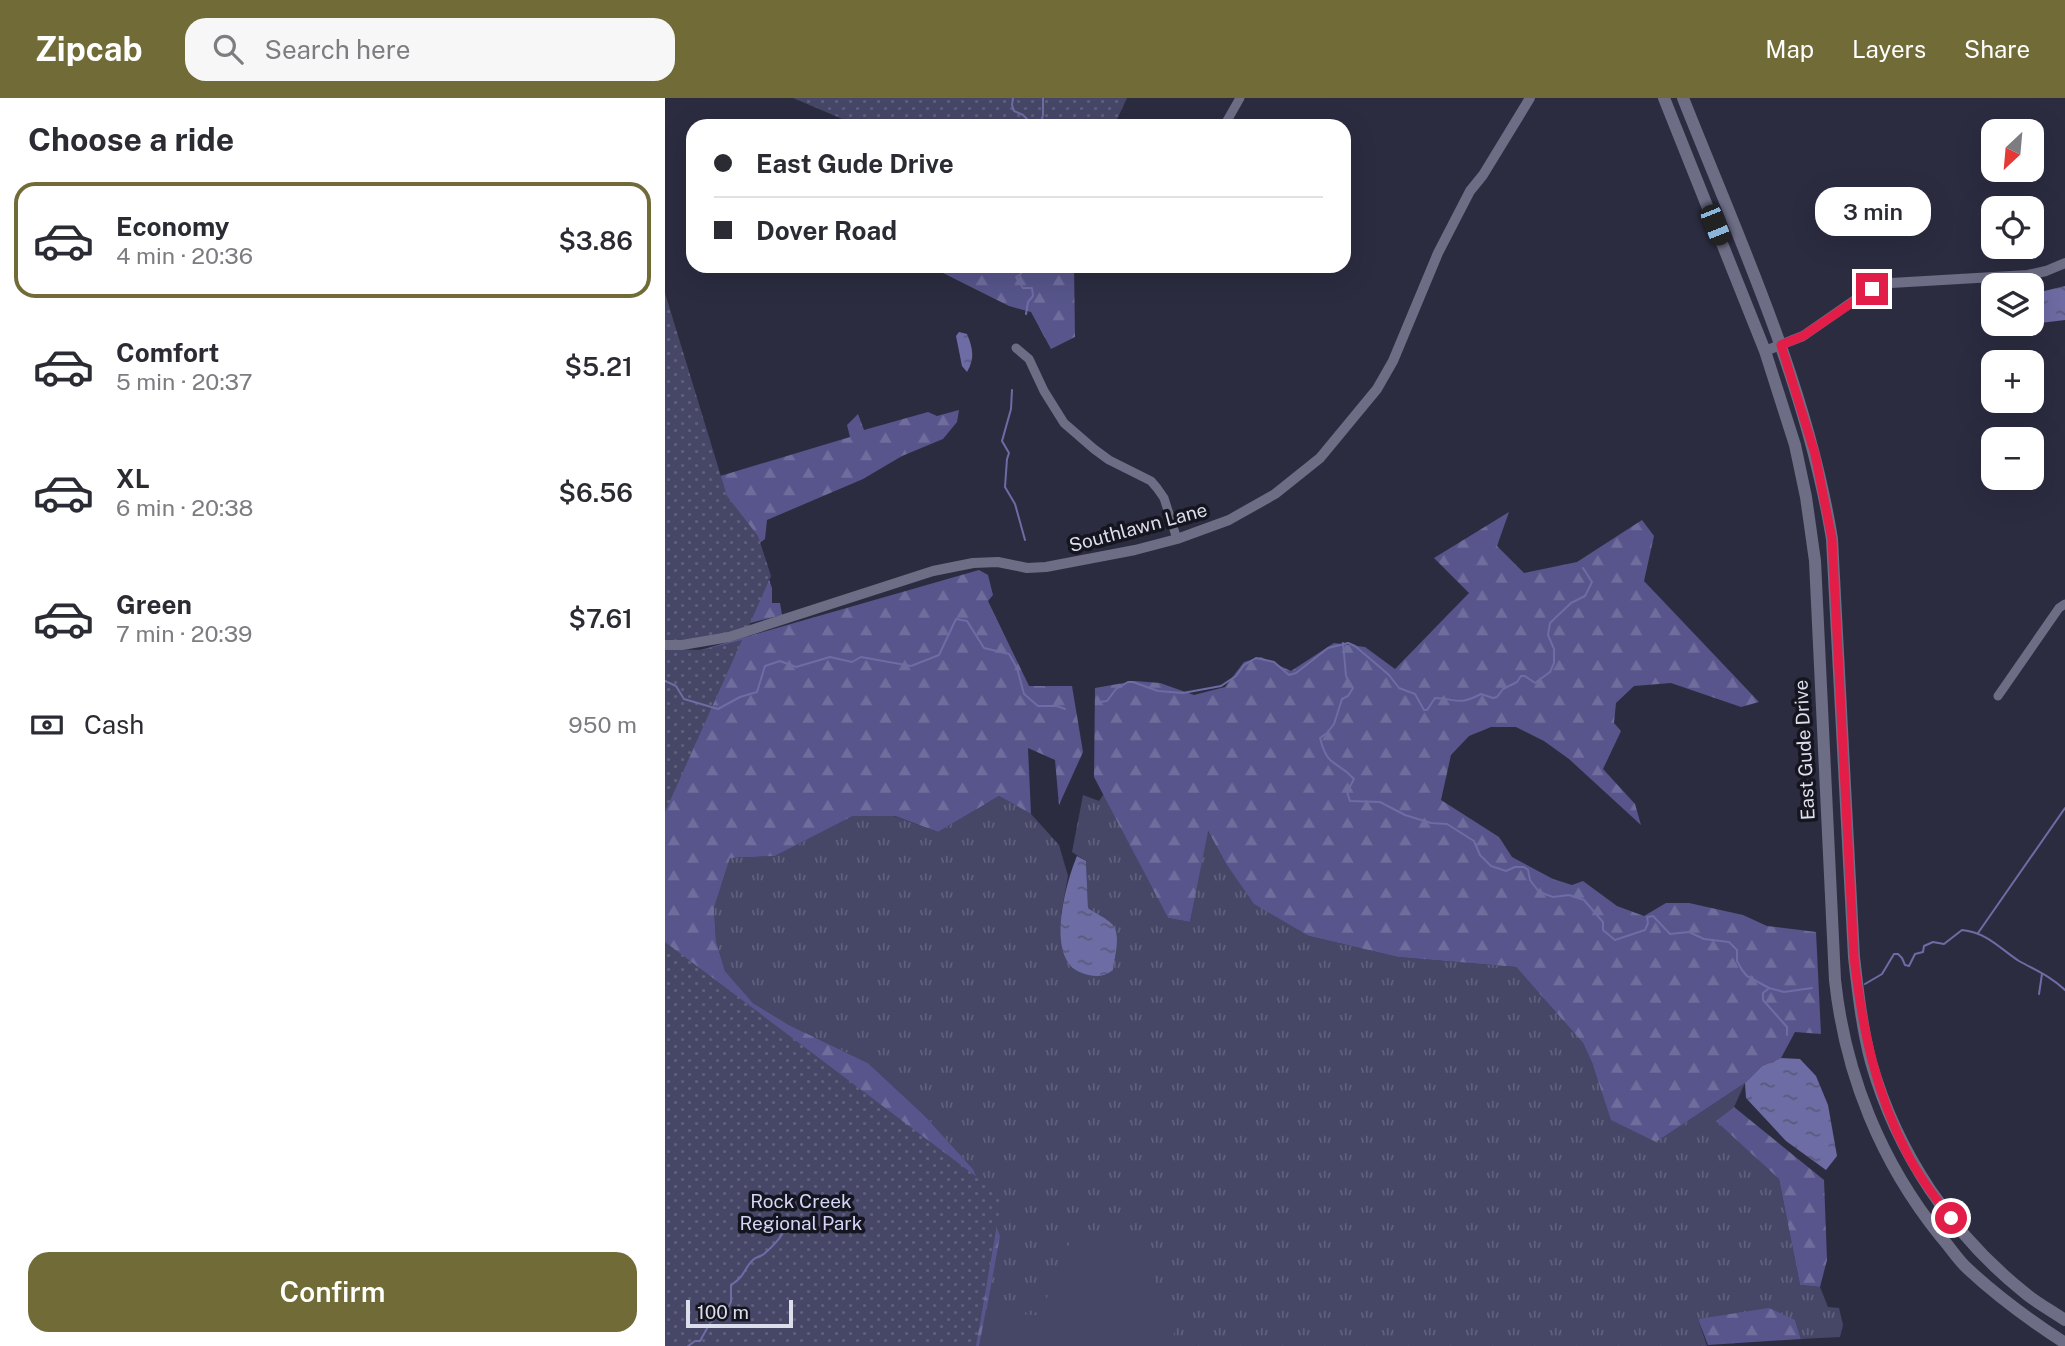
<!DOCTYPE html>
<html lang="en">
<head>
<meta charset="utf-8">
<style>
	:root { --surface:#fff; --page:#f7f7f7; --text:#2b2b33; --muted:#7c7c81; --line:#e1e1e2; --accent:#716c37 }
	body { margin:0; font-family:"Public Sans",sans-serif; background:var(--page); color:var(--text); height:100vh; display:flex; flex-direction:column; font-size:26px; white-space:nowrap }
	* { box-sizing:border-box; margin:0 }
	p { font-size:23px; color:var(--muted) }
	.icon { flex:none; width:38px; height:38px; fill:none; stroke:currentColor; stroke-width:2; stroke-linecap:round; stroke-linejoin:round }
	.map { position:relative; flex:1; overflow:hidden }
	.details { display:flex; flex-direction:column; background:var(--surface); width:665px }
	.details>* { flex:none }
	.banner { position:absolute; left:21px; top:21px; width:665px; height:154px; border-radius:21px; box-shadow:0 7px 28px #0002; display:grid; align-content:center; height:154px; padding:0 28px; background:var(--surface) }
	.needle { width:46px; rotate:206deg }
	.tools { position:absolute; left:1316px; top:21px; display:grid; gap:14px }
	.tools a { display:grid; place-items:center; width:63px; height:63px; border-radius:14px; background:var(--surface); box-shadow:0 7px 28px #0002; font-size:35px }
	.scale { position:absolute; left:21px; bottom:18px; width:107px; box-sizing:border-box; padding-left:7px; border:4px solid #dddeec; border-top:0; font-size:19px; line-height:24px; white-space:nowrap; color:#dddeec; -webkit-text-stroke:5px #15151f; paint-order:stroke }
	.end { position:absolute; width:32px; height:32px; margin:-16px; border:9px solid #e11d48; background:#fff; box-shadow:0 0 0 4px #fff }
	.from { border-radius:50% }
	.bubble { position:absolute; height:49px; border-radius:21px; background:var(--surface); box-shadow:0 7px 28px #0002; font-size:23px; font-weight:600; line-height:49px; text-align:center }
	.car { position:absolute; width:21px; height:42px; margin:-21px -10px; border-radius:9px; box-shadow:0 0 5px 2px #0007; background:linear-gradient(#222 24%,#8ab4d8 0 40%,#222 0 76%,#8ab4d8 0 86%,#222 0) }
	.banner b { display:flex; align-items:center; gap:24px; height:66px; font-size:26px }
	.banner b+b { border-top:2px solid var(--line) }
	.banner i { width:18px; height:18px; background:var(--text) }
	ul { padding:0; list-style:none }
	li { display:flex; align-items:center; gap:21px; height:116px; margin:0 14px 10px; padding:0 14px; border:4px solid transparent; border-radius:21px }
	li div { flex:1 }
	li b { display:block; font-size:26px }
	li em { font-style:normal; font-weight:600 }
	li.current { border-color:var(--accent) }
	li>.icon { width:63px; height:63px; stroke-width:1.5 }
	h2 { padding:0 28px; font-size:32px; line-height:84px }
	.pay { display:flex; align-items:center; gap:18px; height:77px; padding:0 28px; font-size:26px }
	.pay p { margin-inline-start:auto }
	.cta { display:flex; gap:14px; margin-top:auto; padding:14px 28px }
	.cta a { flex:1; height:80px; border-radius:21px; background:var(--accent); color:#fff; font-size:28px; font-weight:600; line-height:80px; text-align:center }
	header { display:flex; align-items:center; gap:42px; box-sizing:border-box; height:98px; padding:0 35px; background:var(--accent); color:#fff }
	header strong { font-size:33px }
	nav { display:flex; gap:38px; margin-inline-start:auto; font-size:24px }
	.search { width:490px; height:63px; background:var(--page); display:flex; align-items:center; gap:18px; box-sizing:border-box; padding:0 24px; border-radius:21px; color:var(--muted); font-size:26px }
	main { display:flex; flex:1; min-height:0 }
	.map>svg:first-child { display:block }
	.grass { fill:url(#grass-tufts) }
	.forest { fill:url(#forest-firs) }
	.park { fill:url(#park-dots) }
	.pitch { fill:#464667 }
	.water { fill:url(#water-ripples) }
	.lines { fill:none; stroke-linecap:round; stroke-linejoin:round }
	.stream { stroke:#6e6ca4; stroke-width:2 }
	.minor { stroke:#6d6d86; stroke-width:9 }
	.tertiary { stroke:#6d6d86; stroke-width:10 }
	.secondary { stroke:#6d6d86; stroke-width:12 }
	.route { stroke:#e11d48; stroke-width:9 }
	.labels { text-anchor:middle; stroke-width:7; stroke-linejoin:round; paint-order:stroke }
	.street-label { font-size:19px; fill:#dddeec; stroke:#15151f }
	.park-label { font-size:19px; fill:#d5d6f7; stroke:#15151f }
</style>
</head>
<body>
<header>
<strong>Zipcab</strong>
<div class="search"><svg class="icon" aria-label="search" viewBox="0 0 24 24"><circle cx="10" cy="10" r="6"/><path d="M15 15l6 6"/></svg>Search here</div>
<nav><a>Map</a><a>Layers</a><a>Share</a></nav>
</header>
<main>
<section class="details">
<h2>Choose a ride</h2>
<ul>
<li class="current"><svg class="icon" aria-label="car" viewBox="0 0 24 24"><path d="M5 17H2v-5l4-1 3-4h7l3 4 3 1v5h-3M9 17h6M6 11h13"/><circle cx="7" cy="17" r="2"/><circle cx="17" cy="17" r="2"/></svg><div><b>Economy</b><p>4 min · 20:36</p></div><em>$3.86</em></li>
<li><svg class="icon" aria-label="car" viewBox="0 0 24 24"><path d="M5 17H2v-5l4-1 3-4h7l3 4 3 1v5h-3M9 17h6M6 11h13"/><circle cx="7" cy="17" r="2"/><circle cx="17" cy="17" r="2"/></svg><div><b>Comfort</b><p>5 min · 20:37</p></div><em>$5.21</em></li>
<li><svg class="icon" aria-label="car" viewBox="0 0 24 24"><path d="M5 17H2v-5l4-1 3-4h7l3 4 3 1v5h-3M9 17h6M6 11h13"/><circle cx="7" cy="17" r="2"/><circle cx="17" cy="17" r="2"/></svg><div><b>XL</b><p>6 min · 20:38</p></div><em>$6.56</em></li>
<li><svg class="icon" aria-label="car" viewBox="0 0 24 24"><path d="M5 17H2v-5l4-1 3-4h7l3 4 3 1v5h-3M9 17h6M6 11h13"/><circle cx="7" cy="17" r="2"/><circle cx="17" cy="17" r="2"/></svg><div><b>Green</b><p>7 min · 20:39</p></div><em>$7.61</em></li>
</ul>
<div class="pay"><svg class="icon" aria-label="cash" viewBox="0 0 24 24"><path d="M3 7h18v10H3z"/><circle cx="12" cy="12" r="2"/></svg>Cash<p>950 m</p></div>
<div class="cta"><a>Confirm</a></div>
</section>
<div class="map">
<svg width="1400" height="1248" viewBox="0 0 1400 1248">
	<defs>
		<pattern id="grass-tufts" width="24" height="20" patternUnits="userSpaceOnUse" patternTransform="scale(1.75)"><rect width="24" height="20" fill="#464667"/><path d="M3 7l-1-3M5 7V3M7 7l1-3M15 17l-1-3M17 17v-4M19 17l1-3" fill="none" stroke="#60607d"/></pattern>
		<pattern id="forest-firs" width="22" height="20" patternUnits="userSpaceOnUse" patternTransform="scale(1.75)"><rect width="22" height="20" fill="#57558b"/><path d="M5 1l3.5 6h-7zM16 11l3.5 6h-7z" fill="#6f6d9c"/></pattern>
		<pattern id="park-dots" width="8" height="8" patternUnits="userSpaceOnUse" patternTransform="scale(1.75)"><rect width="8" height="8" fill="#464667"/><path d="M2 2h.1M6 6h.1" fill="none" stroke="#60607d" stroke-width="1.8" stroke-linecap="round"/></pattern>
		<pattern id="water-ripples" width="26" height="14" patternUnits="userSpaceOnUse" patternTransform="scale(1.75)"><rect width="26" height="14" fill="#6e6ca4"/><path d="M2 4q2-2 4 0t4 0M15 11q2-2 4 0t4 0" fill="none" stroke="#5a5a7a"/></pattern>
	</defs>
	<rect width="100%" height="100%" fill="#2c2c41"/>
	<polygon class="grass" points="446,686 456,709 456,730 503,820 525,824 542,732 560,764 644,838 733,859 851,869 918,945 928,967 991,1044 1080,985 1069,1009 1052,1023 1114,1081 1135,1187 1155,1189 1163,1209 1174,1210 1178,1227 1175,1239 1136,1241 1130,1222 1033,1221 1042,1248 315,1248 308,1071 260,1018 203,965 124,927 88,905 60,873 51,843 49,810 65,760 110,758 188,718 229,718 273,734 334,698 366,716 394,747 403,778 396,816 447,826 423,810 421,763 407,754 418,697 434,703"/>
	<g class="forest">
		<polygon points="270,168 409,168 410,239 386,251 366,214 344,208 268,170"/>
		<polygon points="0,210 52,379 185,339 182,327 193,316 199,332 263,314 272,318 294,312 292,324 278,341 237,358 198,381 102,422 100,441 92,447 107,490 107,505 115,505 117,517 30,539"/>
		<polygon points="844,414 832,448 859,475 912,464 977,422 989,438 979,483 1094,604 1076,609 1006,585 969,588 951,605 949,625 956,633 938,671 970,706 976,727 904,661 879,643 851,629 826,629 804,638 786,657 776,702 834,739 847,759 888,781 907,787 918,783 952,808 979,818 1001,805 1024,805 1078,817 1102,828 1151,834 1156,936 1130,934 1116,960 1097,968 1080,985 991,1044 946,1022 928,967 918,945 851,869 733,859 644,838 589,806 560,764 543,733 525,824 503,820 429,679 430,590 470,583 495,585 529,597 560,589 579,564 596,559 626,573 669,545 700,549 730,571 804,495 769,460"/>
		<polygon points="314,472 323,477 328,497 323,503 364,588 407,588 418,654 394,707 390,662 363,650 366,716 334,698 273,734 230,718 188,718 110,758 65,760 49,810 51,843 60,873 88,905 124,927 203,965 260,1018 308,1071 335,1138 315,1248 0,1248 0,556 18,557"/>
		<polygon points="1069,1009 1159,1082 1162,1162 1155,1189 1135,1187 1114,1081 1051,1023"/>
		<polygon points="1104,1210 1130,1222 1136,1241 1043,1247 1033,1221"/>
	</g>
	<g class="park">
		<polygon points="128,0 462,0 449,28 194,28"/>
		<polygon points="0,195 62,398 93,438 106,478 82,532 0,545"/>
		<polygon points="77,542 0,714 0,551 37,552"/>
		<polygon points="0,844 337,1098 311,1248 0,1248"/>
	</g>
	<polygon class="pitch" points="425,1132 469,1145 481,1165 494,1193 510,1215 508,1248 314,1248 321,1212 385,1219 379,1207 407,1139 414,1137 417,1139"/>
	<g class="water">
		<polygon points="1400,188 1400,222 1366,226 1352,226 1367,226 1367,196"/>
		<path d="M294 234 302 236C308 251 310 260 302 274L297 268 291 238Z"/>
		<path d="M412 758 421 763 423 810C430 815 441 820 447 826 457 837 449 860 448 872 438 880 428 879 417 875 379 862 401 784 412 758Z"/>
		<polygon points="1116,960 1135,961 1151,978 1163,1007 1172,1058 1161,1072 1121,1043 1081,1000 1080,985 1097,968"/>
	</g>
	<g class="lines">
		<g class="stream">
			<polyline points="348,0 347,7 349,13 358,17 363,22 363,28"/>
			<polyline points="375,28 378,17 378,0"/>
			<polyline points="347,168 354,171 356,176 351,179 358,190 367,190 368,198 363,204 361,216"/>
			<polyline points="347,292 346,311 337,343 344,355 342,361 340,389 350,406 360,442"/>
			<path d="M678 545 681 578 688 590 683 598 677 601 669 626 662 635 655 640C663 671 671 661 689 681L682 694 685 703 715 704 740 717 766 725 782 726 809 743 815 757 826 768 841 773 850 769H859L863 772 865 782 874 794 888 799 904 797 919 802 938 824V832L950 842 980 832 983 825 982 819 988 818 1005 836 1024 834 1039 841 1064 844 1072 852V863L1077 872 1082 878 1104 890 1119 894 1147 890"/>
			<polyline points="0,583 11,588 19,601 53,611 75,599 92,594 100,568 115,563 131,569 165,559 187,564 196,559 246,568 274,557 291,521 302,523 319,550 344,556 352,570 359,596 373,608 392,608 400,611"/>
			<path d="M434 604 442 603 451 591 463 584H468L493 593 518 595 556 588 571 578 579 567 591 560 609 564 624 577 631 575 663 550 683 545 690 548 724 577 734 590 750 596 759 612H762L770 600C793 601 793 608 816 596L828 600 832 599 838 591 852 584 856 578H860L870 585 885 574 889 565V551L883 537 885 525 906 505 920 498 927 484 918 470"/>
			<polyline points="1313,835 1400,710"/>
			<path d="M1200 886 1217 876 1229 856H1233L1237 860 1240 867 1244 868 1250 856 1258 854 1259 848 1268 844 1279 846 1297 832C1323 835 1334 850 1354 863 1370 872 1387 879 1400 892"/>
			<polyline points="1103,891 1098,895 1098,902 1122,929 1122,937"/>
			<polyline points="1374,896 1377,876"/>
			<path d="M23 1248 30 1243H35L45 1225 63 1210 66 1204V1187C81 1178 79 1169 89 1161 92 1159 96 1158 99 1156 106 1150 113 1143 118 1135 126 1134 129 1131 133 1123"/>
		</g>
		<g class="minor">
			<polyline points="559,28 575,0"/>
			<polyline points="351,250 364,261 379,293 399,325 429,351 444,362 486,383 492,390 499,400 512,441"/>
			<polyline points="1333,598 1394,510 1400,506"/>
		</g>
		<g class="tertiary">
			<polyline points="1100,253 1138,238 1200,195 1226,185 1363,177 1381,173 1400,165"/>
			<polyline points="0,547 17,547 64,539 268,473 308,465 333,464 362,470 381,469 470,452 512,441 564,422 610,396 655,360 712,291 728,263 773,155 805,93 818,77 865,0"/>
		</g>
		<g class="secondary">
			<path d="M999 0 1100 253 1130 347 1141 399 1150 463 1170 882C1180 976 1216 1065 1276 1139 1285 1149 1293 1162 1303 1171 1333 1199 1366 1223 1400 1245"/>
			<path d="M1018 0C1075 144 1142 287 1167 441L1189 859C1193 894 1197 930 1206 964 1232 1055 1286 1136 1360 1195 1372 1205 1387 1213 1400 1222"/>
		</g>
	</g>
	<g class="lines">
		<path class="route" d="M1207 191 1138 238 1116 247 1150 356 1167 441 1189 859C1197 928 1210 995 1243 1057 1255 1080 1270 1100 1286 1120"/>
	</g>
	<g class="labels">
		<g class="street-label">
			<text transform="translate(473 429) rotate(-15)" y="7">Southlawn Lane</text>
			<text transform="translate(1139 652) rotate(-93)" y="7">East Gude Drive</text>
		</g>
		<g class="park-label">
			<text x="136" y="1110">Rock Creek<tspan x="136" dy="22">Regional Park</tspan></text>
		</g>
	</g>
</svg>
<div class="tools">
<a><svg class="needle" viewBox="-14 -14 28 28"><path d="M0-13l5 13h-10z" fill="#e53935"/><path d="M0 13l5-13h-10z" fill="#7c7c81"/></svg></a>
<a><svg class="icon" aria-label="locate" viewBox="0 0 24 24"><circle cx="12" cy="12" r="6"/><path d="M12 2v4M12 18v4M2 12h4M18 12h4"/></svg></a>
<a><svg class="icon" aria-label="layers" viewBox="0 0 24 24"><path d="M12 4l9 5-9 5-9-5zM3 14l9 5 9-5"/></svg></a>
<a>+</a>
<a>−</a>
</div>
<div class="scale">100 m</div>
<i class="end from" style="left:1286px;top:1120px"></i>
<i class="end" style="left:1207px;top:191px"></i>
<div class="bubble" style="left:1150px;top:89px;width:116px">3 min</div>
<i class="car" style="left:1050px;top:127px;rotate:158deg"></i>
<div class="banner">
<b><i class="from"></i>East Gude Drive</b>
<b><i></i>Dover Road</b>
</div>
</div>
</main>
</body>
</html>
